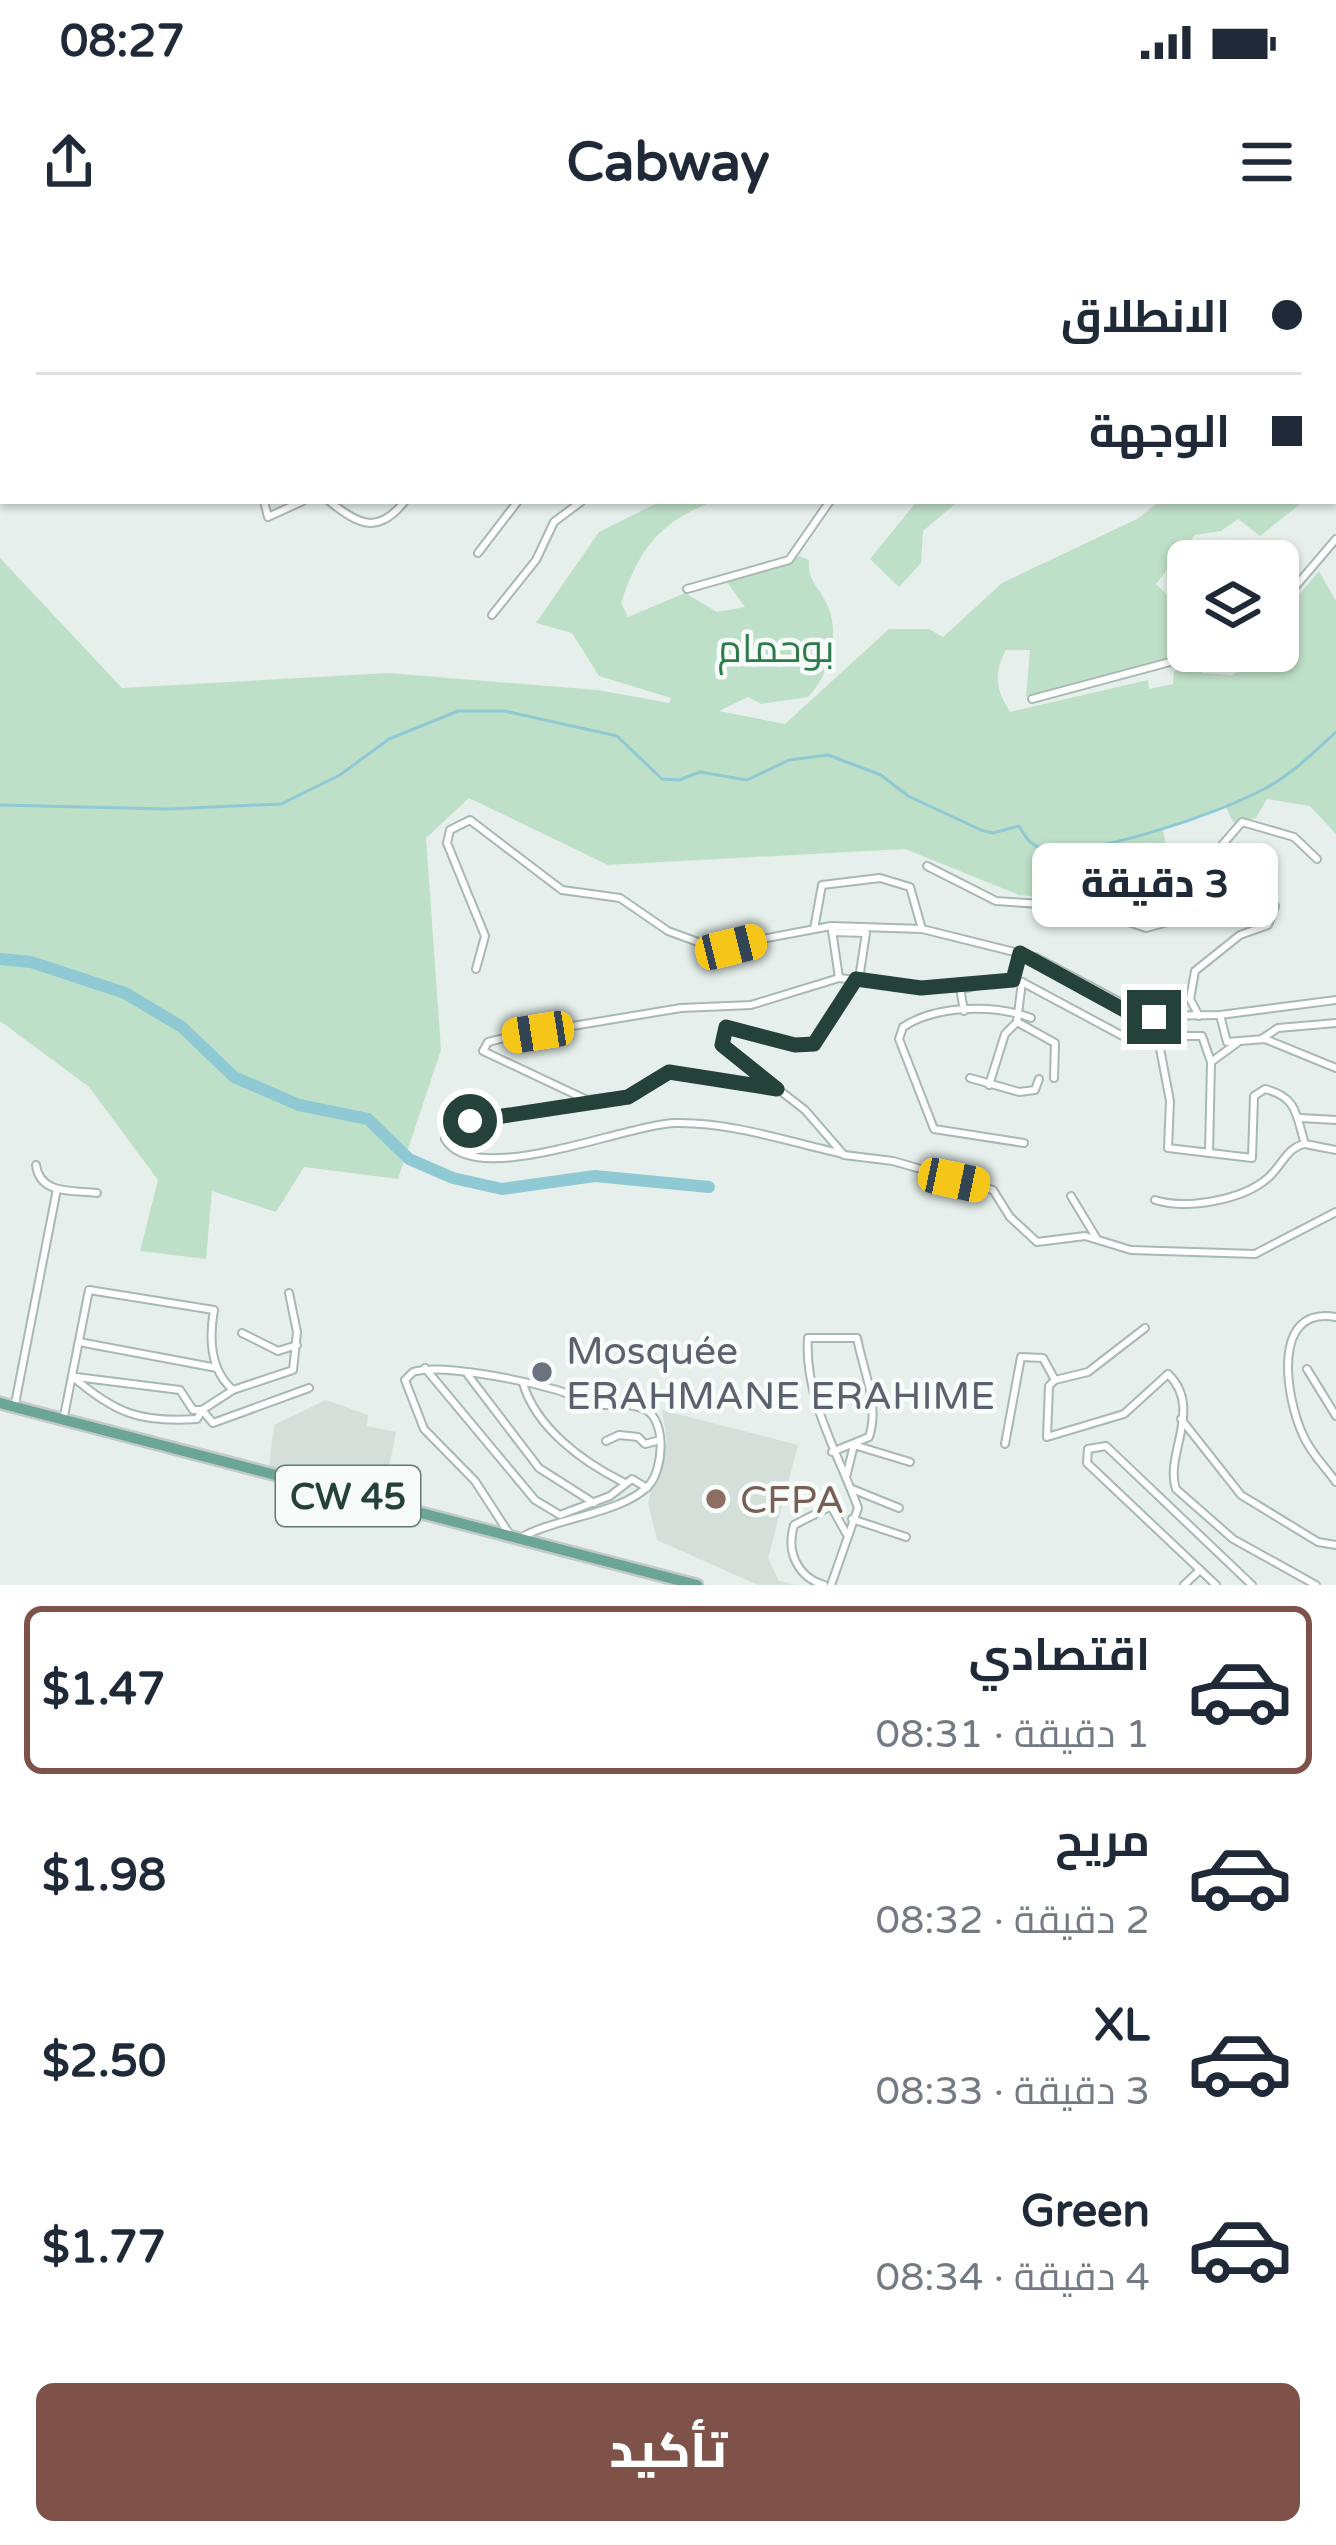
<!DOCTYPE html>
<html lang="ar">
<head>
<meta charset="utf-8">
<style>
	:root { --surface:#fff; --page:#f6f6f7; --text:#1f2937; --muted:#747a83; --line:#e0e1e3; --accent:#7f5249 }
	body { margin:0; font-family:"Varela Round",Cairo,sans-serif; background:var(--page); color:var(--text); direction:rtl; height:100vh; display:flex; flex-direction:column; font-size:45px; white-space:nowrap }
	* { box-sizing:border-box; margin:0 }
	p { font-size:39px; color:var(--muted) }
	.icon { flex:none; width:66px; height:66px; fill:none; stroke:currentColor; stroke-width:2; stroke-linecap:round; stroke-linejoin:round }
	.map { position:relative; height:1345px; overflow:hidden; direction:ltr }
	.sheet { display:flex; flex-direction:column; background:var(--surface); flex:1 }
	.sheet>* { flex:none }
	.hud { position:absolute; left:0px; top:0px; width:1338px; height:264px; box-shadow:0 3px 9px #0004; direction:rtl; display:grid; align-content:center; height:264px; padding:0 36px; background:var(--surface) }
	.controls { position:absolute; left:1167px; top:300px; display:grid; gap:24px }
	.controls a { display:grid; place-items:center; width:132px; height:132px; border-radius:18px; background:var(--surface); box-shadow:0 3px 9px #0004; font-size:60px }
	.end { position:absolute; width:54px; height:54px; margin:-27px; border:15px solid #24423a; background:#fff; box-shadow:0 0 0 6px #fff }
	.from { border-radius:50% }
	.bubble { position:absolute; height:84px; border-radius:18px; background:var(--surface); box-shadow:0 3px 9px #0004; font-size:39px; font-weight:800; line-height:84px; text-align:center; direction:rtl }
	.car { position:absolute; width:36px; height:72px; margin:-36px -18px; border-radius:15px; box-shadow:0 0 9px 3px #0007; background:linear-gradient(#f5c518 24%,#345 0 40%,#f5c518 0 76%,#345 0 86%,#f5c518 0) }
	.hud b { display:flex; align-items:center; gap:42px; height:114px; font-size:45px }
	.hud b+b { border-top:3px solid var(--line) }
	.hud i { width:30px; height:30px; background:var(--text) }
	ul { padding:21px 0 0; list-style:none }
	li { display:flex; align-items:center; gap:36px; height:168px; margin:0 24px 18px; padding:0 12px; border:6px solid transparent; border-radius:18px }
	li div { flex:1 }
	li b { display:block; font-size:45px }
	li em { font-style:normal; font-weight:800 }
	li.selected { border-color:var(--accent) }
	li>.icon { width:108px; height:108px; stroke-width:1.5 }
	.action { display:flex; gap:24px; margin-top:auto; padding:24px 36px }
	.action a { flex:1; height:138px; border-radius:18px; background:var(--accent); color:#fff; font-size:48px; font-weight:800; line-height:138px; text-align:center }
	.status { display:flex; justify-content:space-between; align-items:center; height:84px; padding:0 60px; background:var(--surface); direction:ltr }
	.status svg { height:33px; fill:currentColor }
	header { display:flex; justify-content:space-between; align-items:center; height:156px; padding:0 36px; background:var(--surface); font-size:54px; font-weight:800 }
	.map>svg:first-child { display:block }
	.built { fill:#d4dfda }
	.green { fill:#bfe0c8 }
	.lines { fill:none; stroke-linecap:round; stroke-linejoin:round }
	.stream { stroke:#8ec9d4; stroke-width:3 }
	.river { stroke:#8ec9d4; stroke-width:12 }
	.minor-casing { stroke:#a8b8b2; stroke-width:10 }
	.primary-casing { stroke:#c2cac8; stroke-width:15 }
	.minor { stroke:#fff; stroke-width:6 }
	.primary { stroke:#6aa596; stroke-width:10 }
	.route { stroke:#24423a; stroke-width:15 }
	.worship-dot { fill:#6b7280; stroke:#f7fbf9; stroke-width:4.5 }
	.education-dot { fill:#8d6e63; stroke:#f7fbf9; stroke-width:4.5 }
	.labels { text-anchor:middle; stroke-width:9; stroke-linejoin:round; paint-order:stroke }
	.shield { fill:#f7fbf9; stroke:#637a73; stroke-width:3 }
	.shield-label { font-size:36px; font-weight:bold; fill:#24423a }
	.park-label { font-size:39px; fill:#2d7a4b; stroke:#f7fbf9 }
	.worship-label { font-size:39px; fill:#5b616d; stroke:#f7fbf9; text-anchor:start }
	.education-label { font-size:39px; fill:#785e54; stroke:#f7fbf9; text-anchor:start }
</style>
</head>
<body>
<div class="status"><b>08:27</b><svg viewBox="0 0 49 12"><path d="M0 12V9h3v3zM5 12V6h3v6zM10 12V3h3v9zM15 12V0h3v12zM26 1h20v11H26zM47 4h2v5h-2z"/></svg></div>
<header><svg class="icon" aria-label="menu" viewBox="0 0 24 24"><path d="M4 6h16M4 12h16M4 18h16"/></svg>Cabway<svg class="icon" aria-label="share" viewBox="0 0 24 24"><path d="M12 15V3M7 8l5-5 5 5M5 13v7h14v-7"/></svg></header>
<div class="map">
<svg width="1336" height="1345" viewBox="0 0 1336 1345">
	<rect width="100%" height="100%" fill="#e6efeb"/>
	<g class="built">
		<polygon points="326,1160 368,1175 367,1186 396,1192 382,1262 268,1236 274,1185"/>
		<polygon points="662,1170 798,1205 768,1318 779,1341 796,1345 758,1345 657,1300 648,1262 667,1200"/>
	</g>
	<g class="green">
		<path d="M661 261H714C658 283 639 309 621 363L628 377 685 353 717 372 745 367 726 341 800 316 809 320C807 340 819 347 827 364 841 395 830 434 808 457L761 464 748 457 719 471 785 484 889 389H929L943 397 1002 343 1137 279 1160 261H1304L1260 296 1238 279 1221 291 1195 295 1156 344 1188 375V411H1198L1026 457 1030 410H1006C993 434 996 449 1010 472L1148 440 1149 449 1173 444 1174 431 1197 423 1203 433 1232 435 1262 419 1260 411H1278V380L1319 331 1336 361V594L1310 566 1267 559 1256 578 1233 582 1225 565 1163 590 1168 617 1122 631 1135 667 1019 655 905 609 608 625 469 558 426 598 441 810 398 939 304 927 276 972 212 951 206 1019 140 1011 158 940 89 847 0 781V318L122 448 388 433 598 450 669 463 671 458 599 436 572 393 536 383 599 292Z"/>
		<polygon points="917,261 959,261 923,291 921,323 899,347 870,319"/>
	</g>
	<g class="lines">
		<path class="stream" d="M0 565 167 569 281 564 340 535 389 499 458 471H505L617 496 662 539 679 540 700 532 747 540 789 520 828 515 881 535 908 556 981 590 993 593 1019 586C1026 598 1031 607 1046 609 1092 617 1219 573 1262 550 1290 536 1313 513 1336 492"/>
		<polyline class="river" points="0,719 31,722 125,753 182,787 234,837 299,865 368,879 409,919 453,938 502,949 595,936 709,947"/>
		<g class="minor-casing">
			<g id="minor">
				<polyline points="1263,0 1265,3"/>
				<polyline points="107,3 121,0"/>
				<polyline points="497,3 501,0"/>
				<polyline points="567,3 571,0"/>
				<polyline points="651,3 653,0"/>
				<polyline points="689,3 689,0"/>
				<polyline points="710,3 711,0"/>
				<polyline points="752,3 752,0"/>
				<polyline points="804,3 806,0"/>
				<polyline points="1051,3 1053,0"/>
				<polyline points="1243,3 1243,0"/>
				<polyline points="1333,3 1334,0"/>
				<polyline points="1335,17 1336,18"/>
				<polyline points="0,43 3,39"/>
				<polyline points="264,261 268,277 303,261"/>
				<path d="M329 261C359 285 378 295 405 261"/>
				<polyline points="478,313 518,261"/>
				<polyline points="687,349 789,320 830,261"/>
				<polyline points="1278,367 1336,299"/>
				<polyline points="492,375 536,320 554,282 582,261"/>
				<polyline points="1032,459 1211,411"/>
				<polyline points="927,626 996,661 1084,667 1146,688 1221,667 1257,661 1275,666 1268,685 1240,695 1195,731 1190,759 1199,776"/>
				<polyline points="1177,678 1145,671 1217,611 1242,582 1294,597 1317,619"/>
				<polyline points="814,689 822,645 880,638 910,647 922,689"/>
				<polyline points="832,690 839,738"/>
				<polyline points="832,692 866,693 859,739"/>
				<polyline points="476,729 485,696 447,603 450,590 470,580 562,650 620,658 668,691 714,708 831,686 922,689 1035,717 1146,776 1220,775 1336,760"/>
				<polyline points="856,739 814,804 795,805 726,787 721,805 805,870 844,915 893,921 993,950 1010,977 1037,1002 1085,996 1131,1010 1255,1014 1336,972"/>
				<polyline points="1013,740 1019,714"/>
				<polyline points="960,748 964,771"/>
				<polyline points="1220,775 1227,802 1265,799 1336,828"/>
				<path d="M1154 777 1170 861 1168 908 1252 918 1254 856 1265 849C1298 857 1296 876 1305 904L1336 910"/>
				<polyline points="1017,782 1055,803 1054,838"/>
				<polyline points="1182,796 1202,796 1211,822"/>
				<polyline points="1263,798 1278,788 1336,783"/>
				<polyline points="970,838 1019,852 1035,850 1039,839"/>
				<polyline points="989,845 1005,794 1017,782 1022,742"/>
				<polyline points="777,849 669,832 638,854 587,860 483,811 488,802 512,796 681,768 751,765 839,738 921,748 967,748 1005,739 1022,742 1132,801"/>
				<path d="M584 861 470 881 455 886 445 899C475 950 625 884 676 883 731 882 790 902 843 914"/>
				<polyline points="1300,878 1336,880"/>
				<path d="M1024 903 934 889 899 799 903 787C936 765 995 764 1031 778"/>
				<polyline points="1209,913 1211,822 1237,803"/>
				<path d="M36 925C40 955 72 950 97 953"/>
				<polyline points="1071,956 1097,999"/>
				<path d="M1155 960C1187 970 1244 960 1269 937 1282 925 1287 908 1304 904"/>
				<path d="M1336 1077C1270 1065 1286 1159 1303 1195 1311 1214 1324 1225 1336 1242"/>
				<path d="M1145 1088 1088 1132 1055 1140 1049 1146 1047 1197 1124 1174 1168 1134C1204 1168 1164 1215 1176 1249L1233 1299 1316 1345"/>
				<polyline points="242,1093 278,1111 297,1105"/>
				<polyline points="79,1102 217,1128"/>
				<polyline points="425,1128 535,1260 560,1275 610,1256 632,1239 647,1248"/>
				<polyline points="1307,1129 1336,1176"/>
				<polyline points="468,1135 539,1228 594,1263"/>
				<path d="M73 1137C115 1173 140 1183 197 1179L202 1170 213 1183 309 1148"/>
				<polyline points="76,1137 180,1150 193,1170 202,1170 233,1150"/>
				<path d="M523 1143C536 1188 583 1222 623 1242"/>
				<polyline points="14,1169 57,949"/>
				<path d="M64 1176 89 1050 214 1070C209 1098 210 1130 233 1150L293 1130 297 1092 289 1053"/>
				<polyline points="1181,1179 1241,1255 1318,1302 1336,1305"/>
				<polyline points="606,1201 619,1195 638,1197 645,1204 660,1200"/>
				<polyline points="1005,1204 1021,1117 1043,1118 1055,1140"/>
				<polyline points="846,1237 854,1205 910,1222"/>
				<polyline points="852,1249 899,1268"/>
				<polyline points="852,1279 906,1297"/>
				<path d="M510 1295 475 1241 424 1189 405 1140 413 1132C442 1123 525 1141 557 1150 569 1153 579 1162 591 1164 608 1167 629 1161 646 1170 667 1182 663 1230 649 1245 624 1273 555 1278 522 1297"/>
				<path d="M824 1345C797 1337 786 1311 794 1285L831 1266 846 1293"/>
				<path d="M831 1345 858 1268C838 1212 804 1159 808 1098H857C863 1130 880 1165 869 1197L832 1212"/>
				<polyline points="1184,1345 1200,1330"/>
				<polyline points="1216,1345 1087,1223 1088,1209 1106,1206 1252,1345"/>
			</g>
		</g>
		<g class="primary-casing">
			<polyline id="primary" points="0,1163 697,1345"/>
		</g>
		<use href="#minor" class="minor"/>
		<use href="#primary" class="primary"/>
	</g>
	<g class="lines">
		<polyline class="route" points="470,881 628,857 669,832 777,849 722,805 726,787 795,805 814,804 856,739 921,748 1013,740 1020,713 1126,771 1154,777"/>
	</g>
	<circle class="worship-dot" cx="542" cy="1132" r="12"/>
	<circle class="education-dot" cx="716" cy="1259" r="12"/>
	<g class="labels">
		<rect class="shield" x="276" y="1226" width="144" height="60" rx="9"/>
		<g class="shield-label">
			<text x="348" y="1269">CW 45</text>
		</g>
		<g class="park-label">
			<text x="776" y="422">بوحمام</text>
		</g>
		<g class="worship-label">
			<text x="566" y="1124">Mosquée<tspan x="566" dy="45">ERAHMANE ERAHIME</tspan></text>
		</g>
		<g class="education-label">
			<text x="740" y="1273">CFPA</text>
		</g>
	</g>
</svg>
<div class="controls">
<a><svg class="icon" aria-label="layers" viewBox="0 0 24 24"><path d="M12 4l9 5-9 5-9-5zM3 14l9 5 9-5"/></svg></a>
</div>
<i class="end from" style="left:470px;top:881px"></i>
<i class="end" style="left:1154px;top:777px"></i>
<div class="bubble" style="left:1032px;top:603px;width:246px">3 دقيقة</div>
<i class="car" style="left:731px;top:707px;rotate:76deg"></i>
<i class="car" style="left:538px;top:792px;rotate:261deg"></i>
<i class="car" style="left:954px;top:940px;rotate:102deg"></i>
<div class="hud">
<b><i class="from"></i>الانطلاق</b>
<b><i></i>الوجهة</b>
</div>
</div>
<section class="sheet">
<ul>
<li class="selected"><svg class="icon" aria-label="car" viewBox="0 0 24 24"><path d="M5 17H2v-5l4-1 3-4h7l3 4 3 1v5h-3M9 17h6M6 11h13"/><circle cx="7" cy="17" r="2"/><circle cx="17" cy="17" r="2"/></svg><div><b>اقتصادي</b><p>1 دقيقة · 08:31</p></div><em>$1.47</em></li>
<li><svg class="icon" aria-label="car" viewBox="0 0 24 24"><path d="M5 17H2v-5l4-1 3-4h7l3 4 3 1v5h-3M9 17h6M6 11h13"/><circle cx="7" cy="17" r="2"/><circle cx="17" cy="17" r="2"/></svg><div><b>مريح</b><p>2 دقيقة · 08:32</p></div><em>$1.98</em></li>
<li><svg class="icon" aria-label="car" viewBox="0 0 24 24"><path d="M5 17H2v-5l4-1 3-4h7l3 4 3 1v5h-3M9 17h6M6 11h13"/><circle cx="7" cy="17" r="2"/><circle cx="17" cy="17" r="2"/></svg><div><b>XL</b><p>3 دقيقة · 08:33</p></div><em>$2.50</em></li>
<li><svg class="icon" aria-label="car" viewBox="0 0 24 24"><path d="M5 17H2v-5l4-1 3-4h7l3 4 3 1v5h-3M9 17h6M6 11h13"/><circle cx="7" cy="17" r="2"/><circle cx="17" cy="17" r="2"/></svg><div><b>Green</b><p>4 دقيقة · 08:34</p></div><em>$1.77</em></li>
</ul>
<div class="action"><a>تأكيد</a></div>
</section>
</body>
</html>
